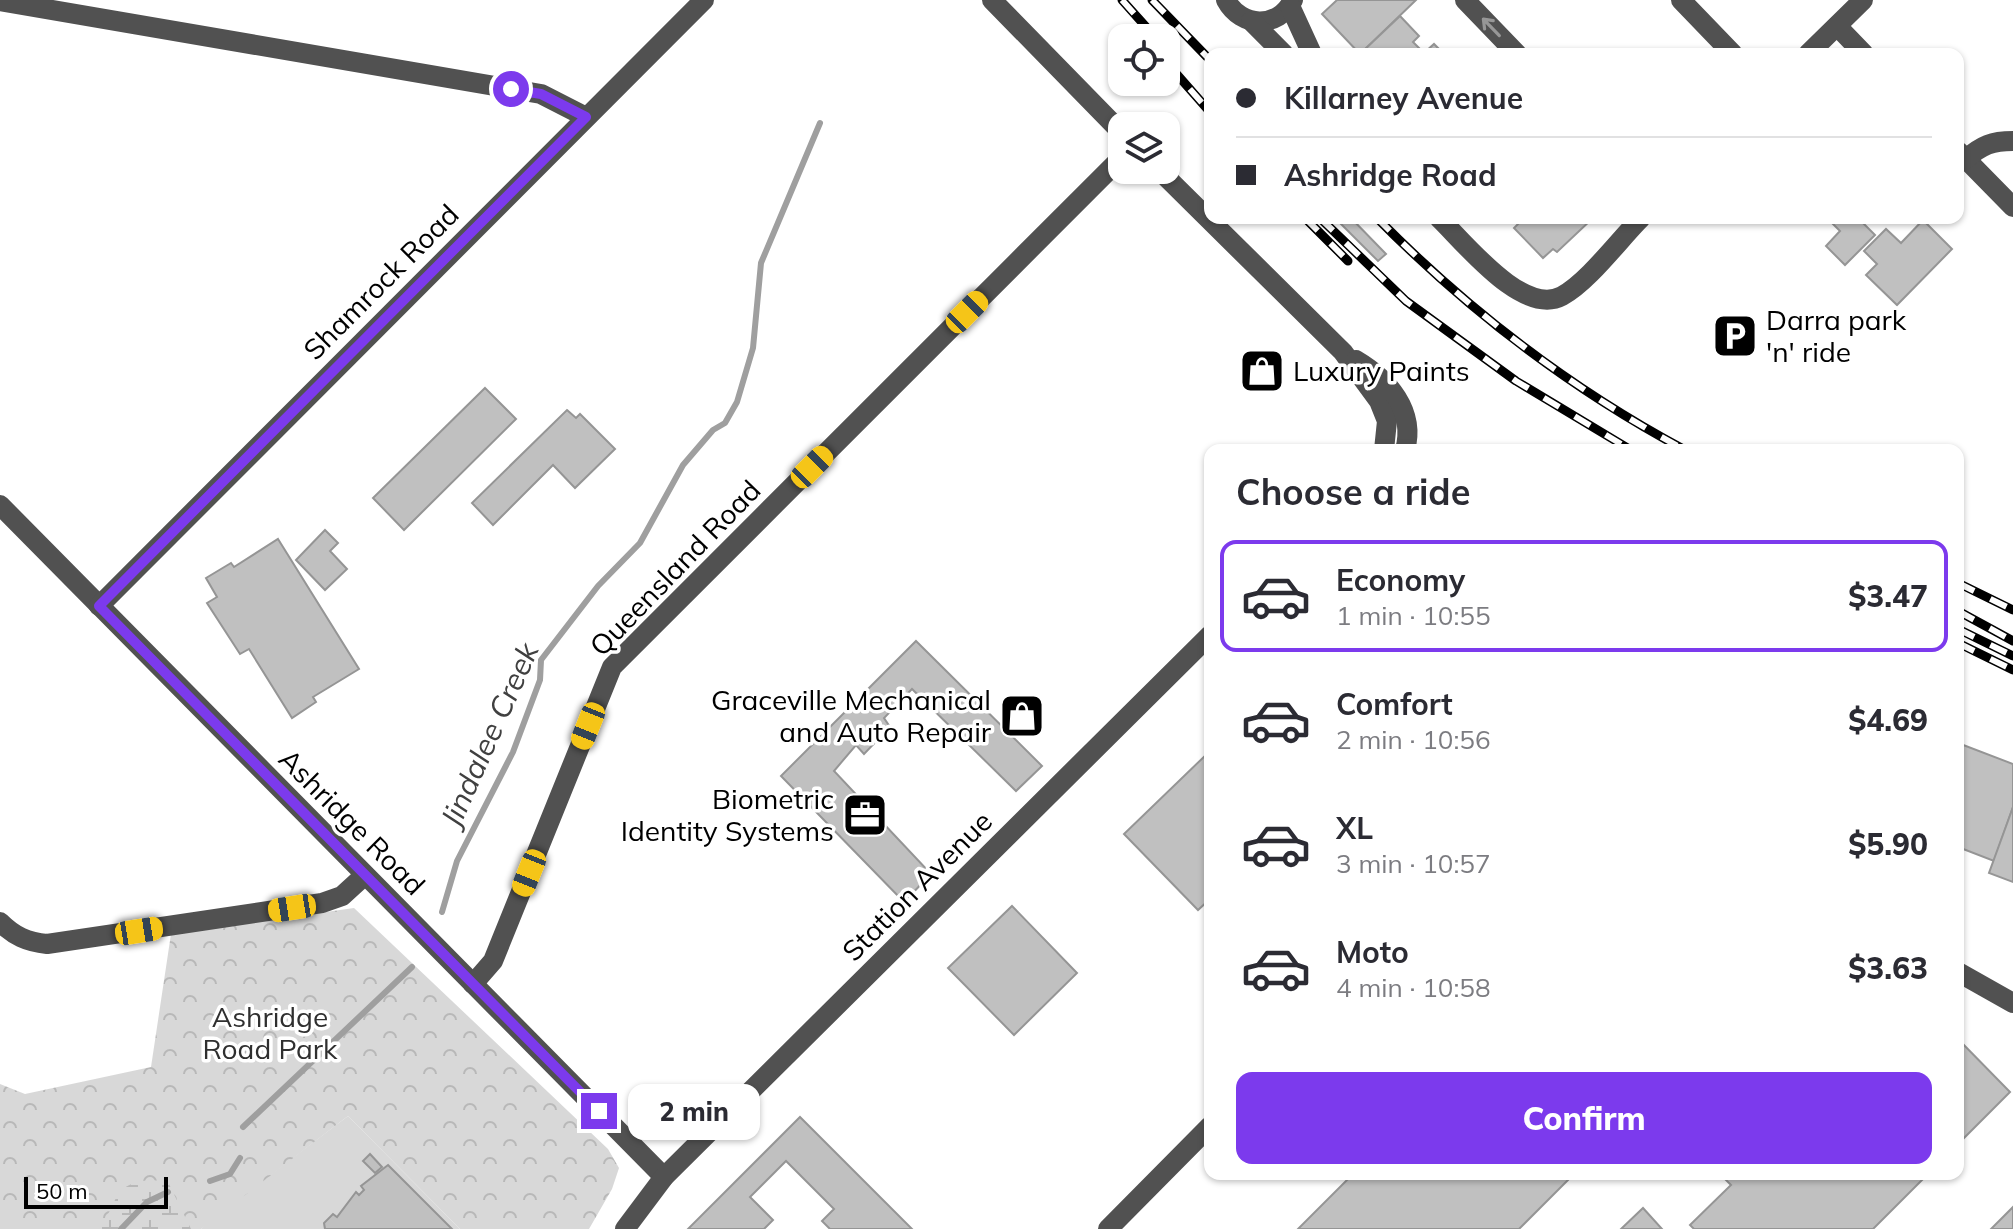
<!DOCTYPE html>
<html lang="en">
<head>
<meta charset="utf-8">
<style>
	:root { --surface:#fff; --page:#f7f7f7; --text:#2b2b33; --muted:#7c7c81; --line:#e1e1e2; --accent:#7c3aed }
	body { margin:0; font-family:Mulish,sans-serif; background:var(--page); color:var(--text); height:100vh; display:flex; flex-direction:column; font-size:30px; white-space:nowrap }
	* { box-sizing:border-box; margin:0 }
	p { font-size:26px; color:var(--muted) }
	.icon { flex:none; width:44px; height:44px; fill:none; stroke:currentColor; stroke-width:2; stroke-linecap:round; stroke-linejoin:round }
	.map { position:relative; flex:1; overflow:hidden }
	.drawer { position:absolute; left:1204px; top:444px; width:760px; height:736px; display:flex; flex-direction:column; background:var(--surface); border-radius:16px; box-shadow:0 2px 6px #0004 }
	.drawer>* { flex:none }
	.guide { position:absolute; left:1204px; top:48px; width:760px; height:176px; border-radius:16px; box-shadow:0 2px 6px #0004; display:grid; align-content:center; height:176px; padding:0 32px; background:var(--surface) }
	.fabs { position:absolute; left:1108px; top:24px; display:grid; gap:16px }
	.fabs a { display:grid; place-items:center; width:72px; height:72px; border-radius:16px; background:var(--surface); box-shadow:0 2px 6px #0004; font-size:40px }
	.scale { position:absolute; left:24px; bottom:20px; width:144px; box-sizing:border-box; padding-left:8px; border:4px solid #000; border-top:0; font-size:22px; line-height:28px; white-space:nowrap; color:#000; -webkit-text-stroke:6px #fff; paint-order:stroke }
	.end { position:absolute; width:36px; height:36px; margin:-18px; border:10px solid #7c3aed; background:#fff; box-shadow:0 0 0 4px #fff }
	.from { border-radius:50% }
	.bubble { position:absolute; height:56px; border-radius:16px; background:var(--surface); box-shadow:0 2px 6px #0004; font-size:26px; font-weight:800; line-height:56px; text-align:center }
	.car { position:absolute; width:24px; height:48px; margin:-24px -12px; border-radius:10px; box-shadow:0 0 6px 2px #0007; background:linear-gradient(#f5c518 24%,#345 0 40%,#f5c518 0 76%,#345 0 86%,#f5c518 0) }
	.guide b { display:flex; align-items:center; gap:28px; height:76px; font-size:30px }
	.guide b+b { border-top:2px solid var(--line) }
	.guide i { width:20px; height:20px; background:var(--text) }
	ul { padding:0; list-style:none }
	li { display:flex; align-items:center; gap:24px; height:112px; margin:0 16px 12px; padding:0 16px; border:4px solid transparent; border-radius:16px }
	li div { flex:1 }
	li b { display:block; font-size:30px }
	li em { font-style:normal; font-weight:800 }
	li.current { border-color:var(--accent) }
	li>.icon { width:72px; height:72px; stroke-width:1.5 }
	h2 { padding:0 32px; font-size:36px; line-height:96px }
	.cta { display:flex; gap:16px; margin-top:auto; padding:16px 32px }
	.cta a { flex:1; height:92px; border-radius:16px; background:var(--accent); color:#fff; font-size:32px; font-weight:800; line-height:92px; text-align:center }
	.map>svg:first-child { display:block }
	.green { fill:#d8d8d8 }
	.forest { fill:url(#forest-crowns) }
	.wetland { fill:url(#wetland-marsh) }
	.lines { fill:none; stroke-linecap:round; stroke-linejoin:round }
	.stream { stroke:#9f9f9f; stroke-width:6 }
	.building { fill:#c0c0c0; stroke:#959595; stroke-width:2 }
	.minor { stroke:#515151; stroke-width:20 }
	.rail-casing { stroke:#000; stroke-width:9 }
	.rail { stroke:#fff; stroke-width:6; stroke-dasharray:18; stroke-linecap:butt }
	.oneway { stroke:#979797 }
	.route { stroke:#7c3aed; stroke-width:10 }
	.labels { text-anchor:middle; stroke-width:7; stroke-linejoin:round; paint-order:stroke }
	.street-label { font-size:28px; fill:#000; stroke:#fff }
	.poi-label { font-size:28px; fill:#000; stroke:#fff; text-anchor:start }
	.park-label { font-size:28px; fill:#2f2f2f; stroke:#fff }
	.water-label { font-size:30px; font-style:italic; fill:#404040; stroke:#fff }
</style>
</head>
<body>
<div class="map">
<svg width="2013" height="1229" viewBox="0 0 2013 1229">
	<defs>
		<pattern id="forest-crowns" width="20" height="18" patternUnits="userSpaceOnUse" patternTransform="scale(2)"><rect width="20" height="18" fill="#d8d8d8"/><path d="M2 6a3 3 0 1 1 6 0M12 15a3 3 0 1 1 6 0" fill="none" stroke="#b8b8b8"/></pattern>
		<pattern id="wetland-marsh" width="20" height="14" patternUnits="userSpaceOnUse" patternTransform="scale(2)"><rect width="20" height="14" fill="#d8d8d8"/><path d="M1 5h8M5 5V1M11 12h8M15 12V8" fill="none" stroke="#b8b8b8"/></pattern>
	</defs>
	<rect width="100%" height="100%" fill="#fff"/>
	<polygon class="green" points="348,1116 460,1229 201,1229 207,1223"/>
	<polygon class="forest" points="354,908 608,1149 619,1168 612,1189 589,1229 460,1229 348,1116 201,1229 0,1229 0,1084 25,1094 151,1067 171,934"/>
	<path class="wetland" d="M152 1180 168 1182 191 1229H98C120 1204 109 1183 152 1180Z"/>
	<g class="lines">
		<g class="stream">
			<polyline points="442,912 457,861 513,752 540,680 541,660 598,586 640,543 683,465 713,430 725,423 737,402 753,348 761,263 820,123"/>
			<polyline points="243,1127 412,967"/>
			<polyline points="210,1181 230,1174 240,1158"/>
			<polyline points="121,1229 147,1202 168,1192"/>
		</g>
	</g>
	<g class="building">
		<polygon points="1337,0 1416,0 1360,54 1322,14"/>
		<polygon points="1400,16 1419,36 1413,42 1424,53 1434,44 1444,54 1360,54"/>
		<polygon points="1335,218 1351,218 1386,254 1378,261"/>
		<polygon points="1524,218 1593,218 1557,252 1553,249 1543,258 1514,228"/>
		<polygon points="1827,218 1858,218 1875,235 1845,265 1826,246 1840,231"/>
		<polygon points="1923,220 1952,249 1897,305 1866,275 1877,264 1864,251 1886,229 1901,243"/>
		<polygon points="485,388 516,419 404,530 373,498"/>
		<polygon points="567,410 576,418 580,414 615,449 575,488 553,465 493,525 472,503"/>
		<polygon points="325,530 338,543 330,551 347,569 325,590 296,560"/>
		<polygon points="278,539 359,669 313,697 316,702 292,718 249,649 240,654 207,603 217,597 206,578 231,563 234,567"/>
		<polygon points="916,641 1042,766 1016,791 912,689 884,718 890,727 864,754 856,745 834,771 931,874 904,902 781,776"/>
		<polygon points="1958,743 2013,764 2013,807 1994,861 1958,847"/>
		<polygon points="1210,751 1210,899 1198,910 1124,834"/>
		<polygon points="2013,807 2013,882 1989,873"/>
		<polygon points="1012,906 1077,973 1014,1035 948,968"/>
		<polygon points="1958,1039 2010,1092 1958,1144"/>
		<polygon points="800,1117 912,1229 830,1229 822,1221 834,1209 786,1161 750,1197 773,1220 764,1229 688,1229"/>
		<polygon points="370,1154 382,1167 375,1173 363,1161"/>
		<polygon points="388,1165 452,1229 325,1229 324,1223 333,1214 337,1217 356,1192 359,1195 364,1190 361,1186"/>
		<polygon points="1353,1174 1574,1174 1519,1229 1298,1229"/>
		<polygon points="1720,1174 1928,1174 1873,1229 1694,1229 1690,1225 1731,1185"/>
		<polygon points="2013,1207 2013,1229 1991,1229"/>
		<polygon points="1643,1208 1662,1229 1621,1229"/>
	</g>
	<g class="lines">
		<g class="minor">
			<polyline points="992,0 1122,133"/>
			<path d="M1226 0C1241 28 1278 29 1293 0"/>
			<polyline points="1465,0 1517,54"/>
			<polyline points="1681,0 1733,54"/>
			<polyline points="0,1 541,94 586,117"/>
			<polyline points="1290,6 1312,54"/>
			<polyline points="1251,21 1284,54"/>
			<polyline points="1837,26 1864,54"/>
			<polyline points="1808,54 1863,0"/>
			<polyline points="1958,151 2013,207"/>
			<path d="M1966 159C1982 145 1992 141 2013 141"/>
			<polyline points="1159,170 1343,352 1379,401 1387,421 1384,450"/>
			<path d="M1439 218C1465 243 1523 317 1562 296 1588 282 1619 240 1641 218"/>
			<path d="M1356 360C1388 379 1416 411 1405 450"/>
			<polyline points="0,505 664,1177"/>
			<polyline points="99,606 704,0"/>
			<path d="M0 922C14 936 27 942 47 944L322 903 342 896 365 875"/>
			<polyline points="1958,972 2013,1003"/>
			<polyline points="473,984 493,961 612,667 1122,157"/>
			<polyline points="625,1229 664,1177 1210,635"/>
			<polyline points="1108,1229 1210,1126"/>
		</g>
		<g class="rail-casing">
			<g id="rail">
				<polyline points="1122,0 1156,38"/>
				<polyline points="1152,0 1210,60"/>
				<polyline points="1166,62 1210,112"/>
				<polyline points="1305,218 1348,261"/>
				<polyline points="1320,218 1406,301 1516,381 1631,450"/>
				<path d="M1377 218C1468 310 1571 389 1685 450"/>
				<polyline points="1958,583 2013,610"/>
				<polyline points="1958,611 2013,641"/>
				<polyline points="1958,629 2013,656"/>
				<polyline points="1958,643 2013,670"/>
			</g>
		</g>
		<use href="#rail" class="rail"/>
	</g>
	<defs><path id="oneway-shaft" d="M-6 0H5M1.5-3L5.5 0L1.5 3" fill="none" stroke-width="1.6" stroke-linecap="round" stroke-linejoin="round" transform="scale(2)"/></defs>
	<use class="oneway" href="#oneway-shaft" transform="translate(1491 27) rotate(-134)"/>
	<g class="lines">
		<polyline class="route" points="511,89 541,94 586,117 99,606 599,1111"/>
	</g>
	<defs>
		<g id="parking-square" transform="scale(2.3)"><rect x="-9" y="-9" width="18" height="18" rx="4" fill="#000" stroke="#fff"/><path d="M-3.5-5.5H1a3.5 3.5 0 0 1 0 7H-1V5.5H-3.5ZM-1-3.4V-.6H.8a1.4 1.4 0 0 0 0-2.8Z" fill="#fff"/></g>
		<g id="shop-square" transform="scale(2.3)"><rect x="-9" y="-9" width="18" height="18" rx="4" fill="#000" stroke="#fff"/><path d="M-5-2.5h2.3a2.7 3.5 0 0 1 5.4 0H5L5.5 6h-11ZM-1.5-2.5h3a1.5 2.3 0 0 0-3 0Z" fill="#fff"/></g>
		<g id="office-square" transform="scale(2.3)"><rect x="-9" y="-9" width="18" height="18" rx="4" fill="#000" stroke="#fff"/><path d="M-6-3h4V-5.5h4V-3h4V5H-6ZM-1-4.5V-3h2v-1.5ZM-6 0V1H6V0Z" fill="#fff"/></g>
	</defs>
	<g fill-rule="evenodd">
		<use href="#parking-square" x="1735" y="336"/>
		<use href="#shop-square" x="1262" y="371"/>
		<use href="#shop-square" x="1022" y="716"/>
		<use href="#office-square" x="865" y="815"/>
	</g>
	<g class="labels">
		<g class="street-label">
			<text transform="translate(381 282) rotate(-45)" y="10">Shamrock Road</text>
			<text transform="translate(675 568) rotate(-46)" y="10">Queensland Road</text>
			<text transform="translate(352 822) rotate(45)" y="10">Ashridge Road</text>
			<text transform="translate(917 886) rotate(-45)" y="10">Station Avenue</text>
		</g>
		<g class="poi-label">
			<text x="1766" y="330">Darra park<tspan x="1766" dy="32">'n' ride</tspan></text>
			<text x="1293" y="381">Luxury Paints</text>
			<text x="991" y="710" text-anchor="end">Graceville Mechanical<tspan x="991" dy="32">and Auto Repair</tspan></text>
			<text x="834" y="809" text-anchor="end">Biometric<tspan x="834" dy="32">Identity Systems</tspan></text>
		</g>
		<g class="park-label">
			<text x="270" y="1027">Ashridge<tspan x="270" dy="32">Road Park</tspan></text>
		</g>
		<g class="water-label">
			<text transform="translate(490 735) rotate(-66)" y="10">Jindalee Creek</text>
		</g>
	</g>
</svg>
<div class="fabs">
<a><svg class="icon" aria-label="locate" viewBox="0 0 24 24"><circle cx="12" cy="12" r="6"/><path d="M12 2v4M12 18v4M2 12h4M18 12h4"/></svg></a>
<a><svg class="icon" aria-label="layers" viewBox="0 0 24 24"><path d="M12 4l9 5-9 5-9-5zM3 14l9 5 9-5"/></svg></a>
</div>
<div class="scale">50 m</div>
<i class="end from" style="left:511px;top:89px"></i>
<i class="end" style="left:599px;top:1111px"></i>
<div class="bubble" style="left:628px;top:1084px;width:132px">2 min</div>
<i class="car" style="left:967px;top:312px;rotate:45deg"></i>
<i class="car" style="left:812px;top:467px;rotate:45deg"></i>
<i class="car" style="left:588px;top:726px;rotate:202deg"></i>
<i class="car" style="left:529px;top:873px;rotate:202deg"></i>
<i class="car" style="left:292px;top:908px;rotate:261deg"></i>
<i class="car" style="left:139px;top:931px;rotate:81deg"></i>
<div class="guide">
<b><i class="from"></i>Killarney Avenue</b>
<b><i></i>Ashridge Road</b>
</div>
<section class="drawer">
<h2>Choose a ride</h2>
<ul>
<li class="current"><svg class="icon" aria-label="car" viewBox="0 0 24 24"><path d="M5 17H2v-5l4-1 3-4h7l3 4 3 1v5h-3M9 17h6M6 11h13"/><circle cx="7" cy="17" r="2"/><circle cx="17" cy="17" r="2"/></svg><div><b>Economy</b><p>1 min · 10:55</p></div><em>$3.47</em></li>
<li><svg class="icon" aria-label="car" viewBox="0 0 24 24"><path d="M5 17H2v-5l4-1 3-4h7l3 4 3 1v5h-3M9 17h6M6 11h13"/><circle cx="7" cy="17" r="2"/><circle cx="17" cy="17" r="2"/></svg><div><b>Comfort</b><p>2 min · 10:56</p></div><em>$4.69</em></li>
<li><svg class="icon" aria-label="car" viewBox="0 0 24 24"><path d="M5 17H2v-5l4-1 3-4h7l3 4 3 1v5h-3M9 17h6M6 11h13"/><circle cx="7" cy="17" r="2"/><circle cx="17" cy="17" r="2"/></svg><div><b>XL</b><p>3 min · 10:57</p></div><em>$5.90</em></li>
<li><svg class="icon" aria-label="car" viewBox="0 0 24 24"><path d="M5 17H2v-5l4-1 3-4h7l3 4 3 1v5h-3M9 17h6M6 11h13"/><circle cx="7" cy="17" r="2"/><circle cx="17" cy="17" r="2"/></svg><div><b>Moto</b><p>4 min · 10:58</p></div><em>$3.63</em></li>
</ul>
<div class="cta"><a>Confirm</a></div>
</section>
</div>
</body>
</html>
